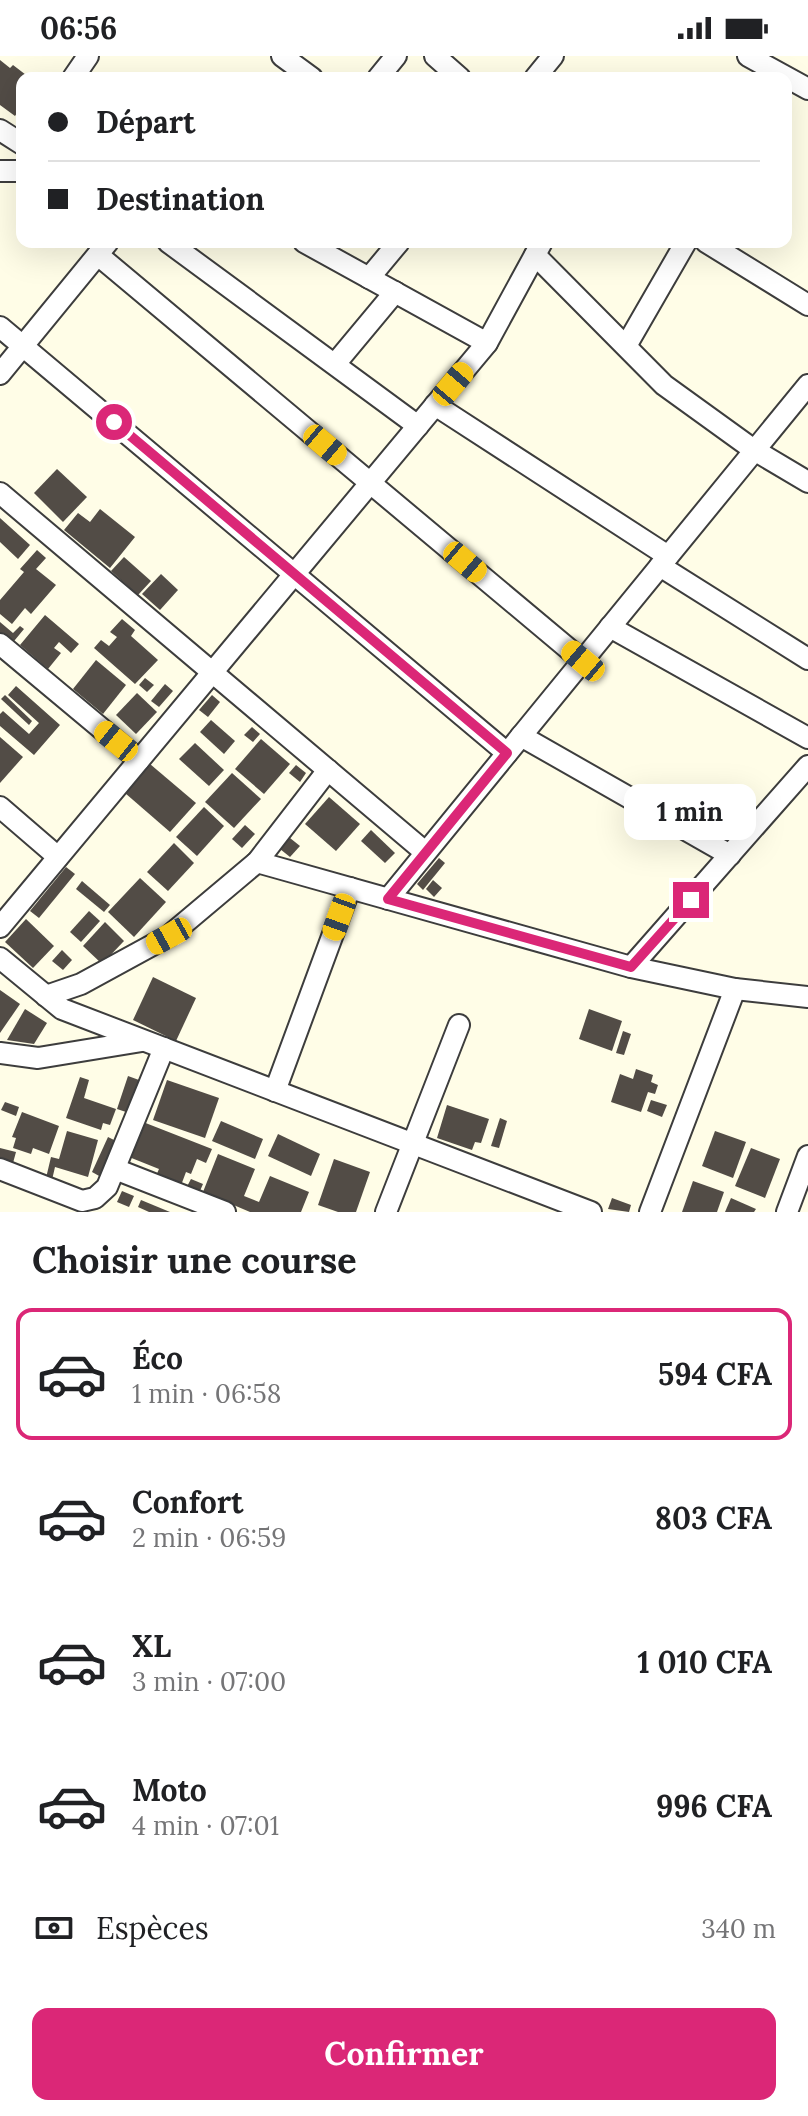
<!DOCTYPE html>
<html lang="fr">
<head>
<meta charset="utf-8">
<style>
	:root { --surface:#fff; --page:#f6f6f6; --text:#202124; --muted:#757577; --line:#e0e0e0; --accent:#db2777 }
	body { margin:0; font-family:Lora,serif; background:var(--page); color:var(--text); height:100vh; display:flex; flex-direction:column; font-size:30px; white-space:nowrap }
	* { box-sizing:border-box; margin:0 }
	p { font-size:26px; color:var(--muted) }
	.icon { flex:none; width:44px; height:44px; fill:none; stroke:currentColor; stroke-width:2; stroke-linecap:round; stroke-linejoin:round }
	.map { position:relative; height:1156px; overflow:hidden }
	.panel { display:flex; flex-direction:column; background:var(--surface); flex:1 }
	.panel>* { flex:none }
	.guide { position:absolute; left:16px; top:16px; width:776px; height:176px; border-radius:16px; box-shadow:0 8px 32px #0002; display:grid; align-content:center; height:176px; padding:0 32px; background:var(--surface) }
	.end { position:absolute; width:36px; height:36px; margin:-18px; border:10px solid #db2777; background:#fff; box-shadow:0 0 0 4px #fff }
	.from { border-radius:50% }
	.bubble { position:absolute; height:56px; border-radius:16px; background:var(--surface); box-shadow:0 8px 32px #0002; font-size:26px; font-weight:700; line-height:56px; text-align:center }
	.car { position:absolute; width:24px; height:48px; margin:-24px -12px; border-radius:10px; box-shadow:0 0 6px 2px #0007; background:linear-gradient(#f5c518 24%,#345 0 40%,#f5c518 0 76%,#345 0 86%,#f5c518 0) }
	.guide b { display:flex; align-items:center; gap:28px; height:76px; font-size:30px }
	.guide b+b { border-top:2px solid var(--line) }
	.guide i { width:20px; height:20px; background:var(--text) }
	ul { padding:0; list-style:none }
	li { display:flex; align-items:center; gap:24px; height:132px; margin:0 16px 12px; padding:0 16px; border:4px solid transparent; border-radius:16px }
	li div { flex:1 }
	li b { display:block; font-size:30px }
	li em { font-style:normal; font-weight:700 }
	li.on { border-color:var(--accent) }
	li>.icon { width:72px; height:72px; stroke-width:1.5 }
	h2 { padding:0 32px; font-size:36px; line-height:96px }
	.pay { display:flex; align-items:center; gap:20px; height:88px; padding:0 32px; font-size:30px }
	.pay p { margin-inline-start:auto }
	.primary-button { display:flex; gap:16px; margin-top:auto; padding:16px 32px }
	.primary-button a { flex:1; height:92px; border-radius:16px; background:var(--accent); color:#fff; font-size:32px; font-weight:700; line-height:92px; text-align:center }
	.status { display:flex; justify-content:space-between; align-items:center; height:56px; padding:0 40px; background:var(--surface); direction:ltr }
	.status svg { height:22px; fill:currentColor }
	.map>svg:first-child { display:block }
	.building { fill:#524c46 }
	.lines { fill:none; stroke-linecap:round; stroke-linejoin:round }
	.street-casing { stroke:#3d3d3d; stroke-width:24 }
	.street { stroke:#fff; stroke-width:20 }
	.route { stroke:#db2777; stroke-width:10 }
</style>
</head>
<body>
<div class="status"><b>06:56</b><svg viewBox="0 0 49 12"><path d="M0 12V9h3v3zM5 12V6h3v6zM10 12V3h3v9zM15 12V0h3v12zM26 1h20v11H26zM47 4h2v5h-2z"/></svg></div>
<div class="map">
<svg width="808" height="1156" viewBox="0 0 808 1156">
	<rect width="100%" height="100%" fill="#fffde7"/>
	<g class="building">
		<polygon points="0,4 10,12 13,9 30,22 22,22 22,50 15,60 0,49"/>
		<polygon points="57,413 87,441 63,466 34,437"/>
		<polygon points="100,453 135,481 110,512 64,474 78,457 90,466"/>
		<polygon points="0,462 30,489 18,503 0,486"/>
		<polygon points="37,494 46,502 36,513 56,529 31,558 25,552 12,568 0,558 0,544 24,516 20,513"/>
		<polygon points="124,501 151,525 138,539 111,515"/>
		<polygon points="161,518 178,534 160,554 142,538"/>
		<polygon points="45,559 79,588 71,597 59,586 54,592 61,597 48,613 20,589"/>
		<polygon points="122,563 135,574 131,580 158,604 135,628 94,592 101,584 109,590 117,581 110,576"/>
		<polygon points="0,566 13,577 20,570 24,573 10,590 0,582"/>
		<polygon points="96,604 126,629 103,658 73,633"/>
		<polygon points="145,622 154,629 147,636 139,629"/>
		<polygon points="165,628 173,635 159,651 151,645"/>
		<polygon points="16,630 60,669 34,699 0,670 0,658 3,655 29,678 39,667 8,639"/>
		<polygon points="137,637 157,656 136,678 116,659"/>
		<polygon points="5,639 32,665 29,669 1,643"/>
		<polygon points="212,639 220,646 208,661 199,654"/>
		<polygon points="211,664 235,685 224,698 200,676"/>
		<polygon points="252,671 260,678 253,686 244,679"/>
		<polygon points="0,681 23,701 0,727"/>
		<polygon points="261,683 290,708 264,738 235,713"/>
		<polygon points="195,687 224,714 209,730 179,703"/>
		<polygon points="150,708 196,747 170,776 125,737"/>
		<polygon points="296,709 306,717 300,726 289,717"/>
		<polygon points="232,717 261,743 234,772 205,746"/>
		<polygon points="329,741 360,768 336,795 305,768"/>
		<polygon points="204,751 224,770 197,800 176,781"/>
		<polygon points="245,769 255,778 242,792 232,783"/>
		<polygon points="371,774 395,797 385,807 361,785"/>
		<polygon points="290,782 300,790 290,801 280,793"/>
		<polygon points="174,787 194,807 168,835 147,816"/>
		<polygon points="439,802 445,807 423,834 417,828"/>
		<polygon points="66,811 75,818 39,862 30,855"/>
		<polygon points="140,822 166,846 134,881 108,856"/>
		<polygon points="433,824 442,832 434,841 426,833"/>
		<polygon points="82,825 110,849 104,856 76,833"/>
		<polygon points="89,855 100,865 81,886 70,876"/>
		<polygon points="26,863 54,890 33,912 5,886"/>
		<polygon points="105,866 124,885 102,908 83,890"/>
		<polygon points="62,894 72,904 63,914 52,905"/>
		<polygon points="153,921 196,942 176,985 133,964"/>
		<polygon points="0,934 20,948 0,977"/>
		<polygon points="25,953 47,967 34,988 7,984"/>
		<polygon points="589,953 622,965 612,995 579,983"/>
		<polygon points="623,975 631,978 624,999 616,997"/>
		<polygon points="636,1013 653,1019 651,1026 658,1029 655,1038 648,1036 641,1056 611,1046 620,1018 633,1023"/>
		<polygon points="128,1020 139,1024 129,1057 117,1053"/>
		<polygon points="80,1021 89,1024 84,1042 116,1053 110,1069 103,1067 101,1074 66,1062"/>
		<polygon points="167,1024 219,1042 205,1082 153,1064"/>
		<polygon points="651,1044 667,1049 662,1061 647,1055"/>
		<polygon points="5,1046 19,1051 16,1060 1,1054"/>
		<polygon points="447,1049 489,1063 481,1087 475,1086 472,1094 437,1082"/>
		<polygon points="22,1056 59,1070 49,1098 33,1092 31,1098 13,1092 16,1082 12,1081"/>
		<polygon points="500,1062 507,1065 499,1092 491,1090"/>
		<polygon points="221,1065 263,1083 255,1103 212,1085"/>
		<polygon points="143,1066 212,1093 206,1107 197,1103 191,1118 186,1116 180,1132 155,1122 159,1113 129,1101"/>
		<polygon points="67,1075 98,1084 88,1121 55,1111 52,1124 46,1122 51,1101 59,1103"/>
		<polygon points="715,1075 746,1086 733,1122 702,1110"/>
		<polygon points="278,1078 320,1098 311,1120 268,1100"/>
		<polygon points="108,1081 118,1086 101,1121 92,1116"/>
		<polygon points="0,1092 16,1096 13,1107 0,1103"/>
		<polygon points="751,1092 780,1103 765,1142 735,1130"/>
		<polygon points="218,1098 255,1113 244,1140 259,1146 270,1120 309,1136 301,1156 250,1156 203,1136"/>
		<polygon points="334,1103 370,1116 356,1156 338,1156 318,1149"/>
		<polygon points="191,1123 203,1128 196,1144 183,1138"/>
		<polygon points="693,1125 724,1136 717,1156 682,1156"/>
		<polygon points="122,1135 134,1140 129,1151 117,1146"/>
		<polygon points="612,1142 631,1149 629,1156 608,1153"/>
		<polygon points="731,1142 756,1153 754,1156 725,1156"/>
		<polygon points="141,1144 170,1156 149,1156 138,1151"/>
	</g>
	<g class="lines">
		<g class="street-casing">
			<g id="street">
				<polyline points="282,0 312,22"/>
				<polyline points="435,0 460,22"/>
				<polyline points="748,0 808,33"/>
				<polyline points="73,22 88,0"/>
				<polyline points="378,22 396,0"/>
				<polyline points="535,22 553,0"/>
				<polyline points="0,74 22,88"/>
				<polyline points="0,115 22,115"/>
				<polyline points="168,186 418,370"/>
				<polyline points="304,186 487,287"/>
				<polyline points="706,186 808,249"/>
				<polyline points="98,199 583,605"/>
				<polyline points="535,199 664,329 754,394 808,426"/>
				<polyline points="369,222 399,186"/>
				<polyline points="0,271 507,697"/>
				<polyline points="626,290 686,186"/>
				<polyline points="335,308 395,236"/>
				<polyline points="0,318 108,186"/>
				<polyline points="435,349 668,500"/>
				<polyline points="0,437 425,796"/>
				<polyline points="660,510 808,603"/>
				<polyline points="610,571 808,682"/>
				<polyline points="0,588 139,704"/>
				<polyline points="521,680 730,799"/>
				<polyline points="0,751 58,801"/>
				<polyline points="257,806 631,911 735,933 808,941"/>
				<polyline points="388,843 808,329"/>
				<polyline points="0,871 487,287 542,186"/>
				<polyline points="0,902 62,953 591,1156"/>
				<polyline points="631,911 808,710"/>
				<polyline points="46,940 81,928 169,880 257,806 328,714"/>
				<polyline points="0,997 38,1002 142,985"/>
				<polyline points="275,1035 350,832"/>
				<polyline points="0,1113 82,1145 95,1142 107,1131 164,992"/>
				<polyline points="115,1113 225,1156"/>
				<polyline points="386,1156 459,969"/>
				<polyline points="650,1156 735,933"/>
				<polyline points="787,1156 808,1100"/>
			</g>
		</g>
		<use href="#street" class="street"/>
	</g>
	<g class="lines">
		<polyline class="route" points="114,366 507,697 388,843 631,911 691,844"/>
	</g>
</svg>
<i class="end from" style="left:114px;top:366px"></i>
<i class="end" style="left:691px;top:844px"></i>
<div class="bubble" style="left:624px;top:728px;width:132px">1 min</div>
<i class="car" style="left:453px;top:328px;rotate:40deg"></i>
<i class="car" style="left:325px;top:389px;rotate:130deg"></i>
<i class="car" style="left:465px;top:506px;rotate:130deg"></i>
<i class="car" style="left:583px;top:605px;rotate:310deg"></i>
<i class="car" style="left:116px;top:685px;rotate:309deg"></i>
<i class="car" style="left:339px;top:861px;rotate:200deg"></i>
<i class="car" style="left:169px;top:880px;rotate:241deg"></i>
<div class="guide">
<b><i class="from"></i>Départ</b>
<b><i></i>Destination</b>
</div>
</div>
<section class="panel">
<h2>Choisir une course</h2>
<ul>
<li class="on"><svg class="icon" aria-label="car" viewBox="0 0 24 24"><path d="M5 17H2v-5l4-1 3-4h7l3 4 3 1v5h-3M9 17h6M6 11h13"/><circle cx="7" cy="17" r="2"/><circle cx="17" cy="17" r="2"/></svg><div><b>Éco</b><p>1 min · 06:58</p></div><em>594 CFA</em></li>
<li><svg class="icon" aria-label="car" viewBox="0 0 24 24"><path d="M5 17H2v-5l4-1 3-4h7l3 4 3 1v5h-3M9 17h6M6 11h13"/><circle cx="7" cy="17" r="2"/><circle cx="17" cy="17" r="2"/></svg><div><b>Confort</b><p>2 min · 06:59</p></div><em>803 CFA</em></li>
<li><svg class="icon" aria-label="car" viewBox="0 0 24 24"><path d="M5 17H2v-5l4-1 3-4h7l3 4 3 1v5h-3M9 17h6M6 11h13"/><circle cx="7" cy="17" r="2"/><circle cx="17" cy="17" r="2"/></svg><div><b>XL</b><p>3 min · 07:00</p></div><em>1 010 CFA</em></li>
<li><svg class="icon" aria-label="car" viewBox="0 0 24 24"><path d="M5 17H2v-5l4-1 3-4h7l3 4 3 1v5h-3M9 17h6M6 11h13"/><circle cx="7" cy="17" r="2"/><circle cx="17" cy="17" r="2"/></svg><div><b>Moto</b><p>4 min · 07:01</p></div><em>996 CFA</em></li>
</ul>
<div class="pay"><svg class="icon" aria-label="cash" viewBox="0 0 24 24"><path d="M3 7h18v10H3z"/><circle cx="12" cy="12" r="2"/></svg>Espèces<p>340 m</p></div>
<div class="primary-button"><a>Confirmer</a></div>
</section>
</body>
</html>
